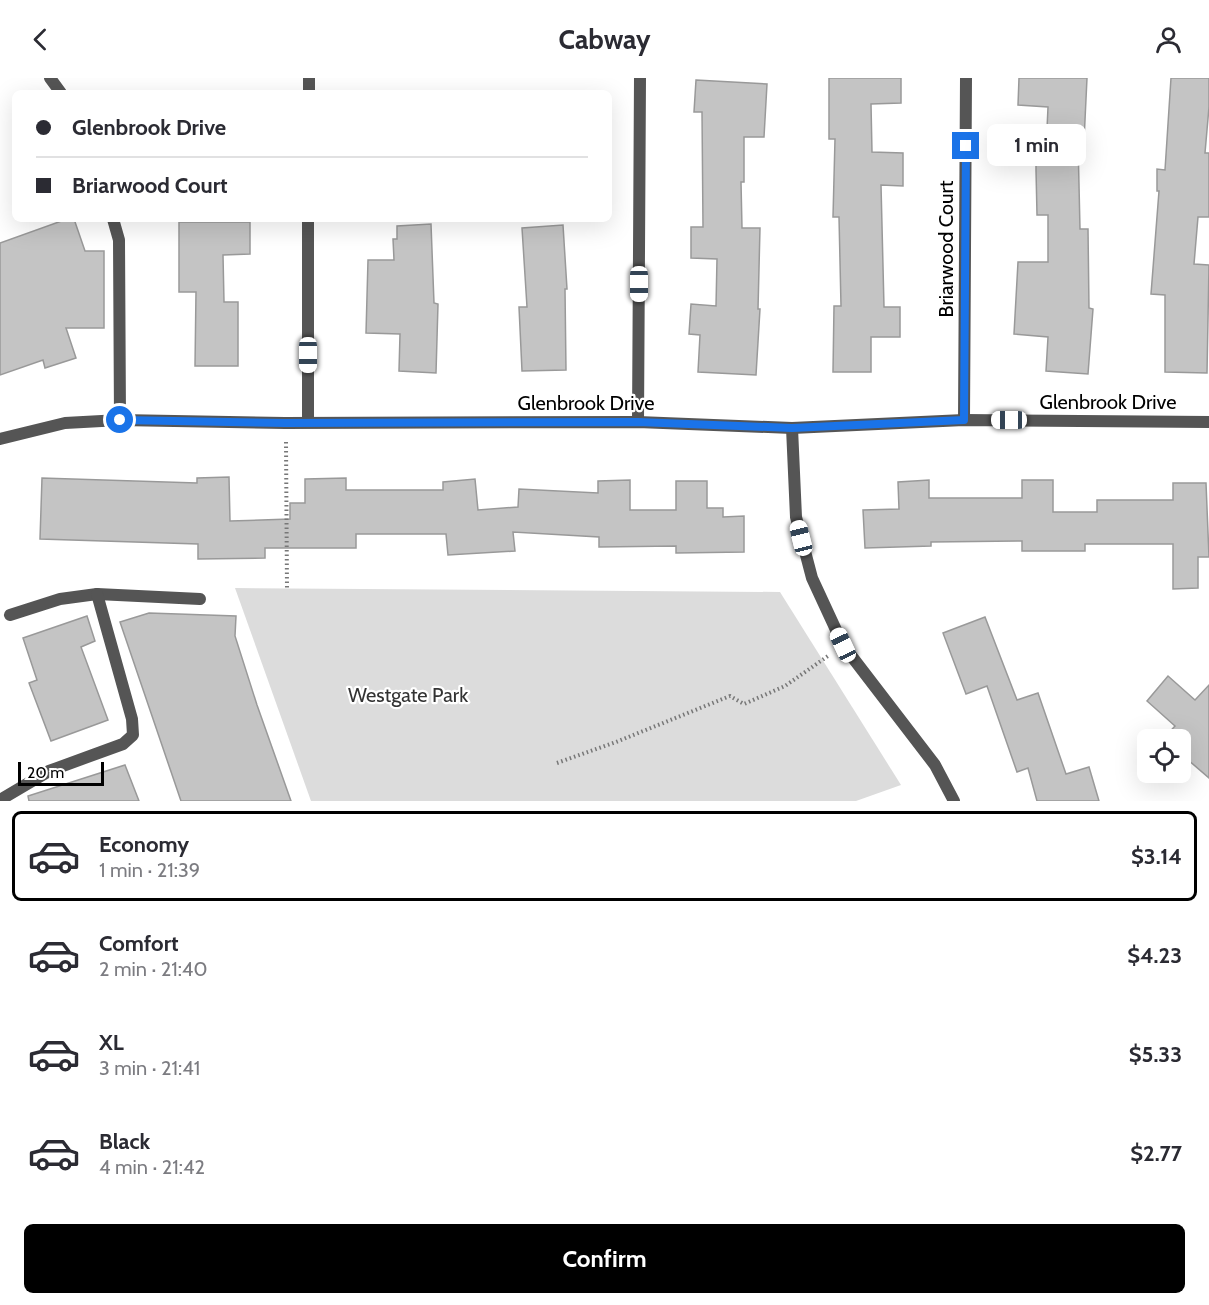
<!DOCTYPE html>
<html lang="en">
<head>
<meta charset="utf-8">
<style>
	:root { --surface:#fff; --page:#f2f2f3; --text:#2b2b33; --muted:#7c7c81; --line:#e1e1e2; --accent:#000 }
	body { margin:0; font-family:Cabin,sans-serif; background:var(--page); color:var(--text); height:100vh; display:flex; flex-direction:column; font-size:22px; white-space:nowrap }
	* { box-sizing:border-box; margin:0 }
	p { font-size:20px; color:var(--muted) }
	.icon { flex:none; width:33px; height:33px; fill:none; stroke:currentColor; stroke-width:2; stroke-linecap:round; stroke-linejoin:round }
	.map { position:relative; height:723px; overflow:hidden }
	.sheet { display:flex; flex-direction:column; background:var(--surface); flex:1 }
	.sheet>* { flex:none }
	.guide { position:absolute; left:12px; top:12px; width:600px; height:132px; border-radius:9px; box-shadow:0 6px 24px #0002; display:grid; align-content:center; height:132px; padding:0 24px; background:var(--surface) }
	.tools { position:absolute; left:1137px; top:651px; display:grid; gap:12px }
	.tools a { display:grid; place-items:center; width:54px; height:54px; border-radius:9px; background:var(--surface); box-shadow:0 6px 24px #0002; font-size:30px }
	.scale { position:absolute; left:18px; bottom:15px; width:86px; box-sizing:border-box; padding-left:6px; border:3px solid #000; border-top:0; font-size:16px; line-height:21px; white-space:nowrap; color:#000; -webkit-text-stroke:4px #fff; paint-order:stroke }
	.end { position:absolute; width:27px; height:27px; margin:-14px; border:8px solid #1a73e8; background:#fff; box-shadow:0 0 0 3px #fff }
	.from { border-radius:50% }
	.bubble { position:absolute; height:42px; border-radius:9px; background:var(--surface); box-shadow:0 6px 24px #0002; font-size:20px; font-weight:800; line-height:42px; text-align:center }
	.car { position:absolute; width:18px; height:36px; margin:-18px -9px; border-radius:8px; box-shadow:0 0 4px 2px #0007; background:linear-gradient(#fff 24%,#345 0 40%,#fff 0 76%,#345 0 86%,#fff 0) }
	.guide b { display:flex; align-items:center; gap:21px; height:57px; font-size:22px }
	.guide b+b { border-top:2px solid var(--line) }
	.guide i { width:15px; height:15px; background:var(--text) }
	ul { padding:10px 0 0; list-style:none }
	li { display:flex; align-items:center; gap:18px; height:90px; margin:0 12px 9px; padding:0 12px; border:3px solid transparent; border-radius:9px }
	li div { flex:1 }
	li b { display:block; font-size:22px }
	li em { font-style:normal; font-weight:800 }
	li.selected { border-color:var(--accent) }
	li>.icon { width:54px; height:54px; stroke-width:1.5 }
	.action { display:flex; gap:12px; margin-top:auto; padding:12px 24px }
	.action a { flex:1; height:69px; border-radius:9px; background:var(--accent); color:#fff; font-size:24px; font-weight:800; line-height:69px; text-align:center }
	header { display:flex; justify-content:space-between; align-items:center; height:78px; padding:0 24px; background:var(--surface); font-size:27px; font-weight:800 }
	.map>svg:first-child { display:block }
	.green { fill:#dcdcdc }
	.building { fill:#c4c4c4; stroke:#999; stroke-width:1.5 }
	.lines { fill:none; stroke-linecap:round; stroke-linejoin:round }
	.path { stroke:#777; stroke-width:4; stroke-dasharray:1.5 3; stroke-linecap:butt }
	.lane { stroke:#555; stroke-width:12 }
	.street { stroke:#555; stroke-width:12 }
	.route { stroke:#1a73e8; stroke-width:8 }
	.labels { text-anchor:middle; stroke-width:4.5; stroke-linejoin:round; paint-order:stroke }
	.street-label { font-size:20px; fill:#000; stroke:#fff }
	.park-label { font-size:20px; fill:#333; stroke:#fff }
</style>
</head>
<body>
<header><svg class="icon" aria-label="back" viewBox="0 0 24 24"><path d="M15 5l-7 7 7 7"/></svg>Cabway<svg class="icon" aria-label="person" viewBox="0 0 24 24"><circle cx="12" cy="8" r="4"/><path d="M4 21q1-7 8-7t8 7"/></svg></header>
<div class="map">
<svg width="1209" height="723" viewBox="0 0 1209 723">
	<rect width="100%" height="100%" fill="#fff"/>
	<polygon class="green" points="235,510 780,514 901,707 856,723 311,723"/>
	<g class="building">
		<polygon points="829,0 901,0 901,25 871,26 872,74 903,75 903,108 881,107 884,229 900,229 900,259 871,259 871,294 833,294 834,228 841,228 839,139 833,139 835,61 829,61"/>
		<polygon points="1019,0 1087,0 1084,63 1078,63 1080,151 1088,151 1089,230 1093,231 1088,296 1046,293 1048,259 1014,256 1018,184 1048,184 1048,137 1037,137 1036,92 1036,73 1046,73 1048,29 1018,27"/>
		<polygon points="1171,0 1209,0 1209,29 1205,75 1209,75 1209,139 1198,139 1194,186 1209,187 1207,295 1165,294 1165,217 1151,216 1159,113 1157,113 1157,91 1165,92"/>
		<polygon points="696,2 767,6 764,59 744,59 744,104 741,104 742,150 760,150 758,231 760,231 756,297 698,294 700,257 689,256 691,226 716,228 717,181 691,180 691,149 703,149 702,34 694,34"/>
		<polygon points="67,141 74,141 85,173 104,173 104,250 66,250 76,280 45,290 43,282 0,297 0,165"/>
		<polygon points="179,144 250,144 250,176 223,177 224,224 238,224 238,288 195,288 196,214 179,214"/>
		<polygon points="431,146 434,225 438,226 436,295 399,293 400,256 366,255 368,182 394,182 393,161 397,161 397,148"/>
		<polygon points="563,147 567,211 565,211 566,292 522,293 519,229 527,229 522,150"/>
		<polygon points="229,399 230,443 290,441 290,425 305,425 305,401 346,400 346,412 443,412 443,404 475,401 478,432 518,429 519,411 598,415 598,403 630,402 630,432 676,432 676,403 707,403 707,430 723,430 723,439 744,438 744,474 676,475 676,468 599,469 599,459 513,454 515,473 448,477 446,456 356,456 356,470 265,470 265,480 198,481 198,466 40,461 42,400 197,405 197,400"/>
		<polygon points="929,402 929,420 1022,420 1022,402 1053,402 1053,434 1097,434 1097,422 1173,422 1173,405 1206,405 1209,479 1198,479 1198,510 1173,511 1173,466 1085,466 1085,473 1022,473 1022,463 931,464 931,468 865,470 863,432 899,431 898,404"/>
		<polygon points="149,535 236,538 235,558 257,627 291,723 181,723 120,544"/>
		<polygon points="87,538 95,563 81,569 108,642 51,663 29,605 37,602 23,560"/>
		<polygon points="985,539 1017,622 1038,615 1066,696 1089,689 1099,723 1037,723 1028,690 1017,694 987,608 966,616 943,555"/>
		<polygon points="1168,598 1195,622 1209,607 1209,700 1180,675 1180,662 1162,662 1175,648 1147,623"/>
		<polygon points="125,687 139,723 29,723 28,718"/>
	</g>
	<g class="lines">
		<g class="path">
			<polyline points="286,364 287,511"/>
			<polyline points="557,685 616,664 730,618 744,626 785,608 828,578"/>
		</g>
		<g class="lane">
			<polyline points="50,0 61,15"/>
			<polyline points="113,141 119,162 120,342"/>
			<polyline points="10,537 60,521 97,516 200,521"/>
			<polyline points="0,722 49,693 123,666 133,657 132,641 97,516"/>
		</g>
		<g class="street">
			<polyline points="309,15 309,0"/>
			<polyline points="964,342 966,0"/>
			<polyline points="308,344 308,141"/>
			<polyline points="638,344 640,0"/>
			<polyline points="792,350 796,439 812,500 843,567 935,687 954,723"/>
			<polyline points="0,361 65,345 120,342 285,345 638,344 792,350 964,342 1209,344"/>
		</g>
	</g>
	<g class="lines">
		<polyline class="route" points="120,342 285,345 638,344 792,350 964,342 966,68"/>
	</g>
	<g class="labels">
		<g class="street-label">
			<text transform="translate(946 171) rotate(-90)" y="7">Briarwood Court</text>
			<text x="1108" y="331">Glenbrook Drive</text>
			<text x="586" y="332">Glenbrook Drive</text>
		</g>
		<g class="park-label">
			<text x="408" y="624">Westgate Park</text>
		</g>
	</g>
</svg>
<div class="tools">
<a><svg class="icon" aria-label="locate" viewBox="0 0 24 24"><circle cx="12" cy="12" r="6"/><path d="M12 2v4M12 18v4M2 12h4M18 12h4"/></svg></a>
</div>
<div class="scale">20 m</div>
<i class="end from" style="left:120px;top:342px"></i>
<i class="end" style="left:966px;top:68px"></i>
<div class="bubble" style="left:987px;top:46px;width:99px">1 min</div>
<i class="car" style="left:639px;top:206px;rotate:180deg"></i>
<i class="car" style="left:308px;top:277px;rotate:180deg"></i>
<i class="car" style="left:1009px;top:342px;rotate:270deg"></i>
<i class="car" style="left:801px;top:460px;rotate:346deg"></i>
<i class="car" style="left:843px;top:567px;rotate:335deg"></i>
<div class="guide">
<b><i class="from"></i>Glenbrook Drive</b>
<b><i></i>Briarwood Court</b>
</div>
</div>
<section class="sheet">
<ul>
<li class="selected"><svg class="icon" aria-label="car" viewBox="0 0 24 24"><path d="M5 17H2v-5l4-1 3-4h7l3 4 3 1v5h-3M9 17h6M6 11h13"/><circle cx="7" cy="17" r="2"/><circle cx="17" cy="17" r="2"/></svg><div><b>Economy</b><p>1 min · 21:39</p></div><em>$3.14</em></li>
<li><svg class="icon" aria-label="car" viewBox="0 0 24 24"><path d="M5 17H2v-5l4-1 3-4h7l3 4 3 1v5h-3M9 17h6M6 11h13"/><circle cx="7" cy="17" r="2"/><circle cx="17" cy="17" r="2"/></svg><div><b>Comfort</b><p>2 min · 21:40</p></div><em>$4.23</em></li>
<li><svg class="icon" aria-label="car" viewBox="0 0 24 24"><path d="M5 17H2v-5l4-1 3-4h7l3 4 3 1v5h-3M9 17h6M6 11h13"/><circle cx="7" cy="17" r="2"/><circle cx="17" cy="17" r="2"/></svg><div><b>XL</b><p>3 min · 21:41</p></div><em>$5.33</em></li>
<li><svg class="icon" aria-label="car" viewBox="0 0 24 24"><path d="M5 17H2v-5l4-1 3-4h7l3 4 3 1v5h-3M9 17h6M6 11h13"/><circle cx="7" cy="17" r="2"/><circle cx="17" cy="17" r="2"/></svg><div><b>Black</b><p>4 min · 21:42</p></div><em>$2.77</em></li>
</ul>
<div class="action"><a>Confirm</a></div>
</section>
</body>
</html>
